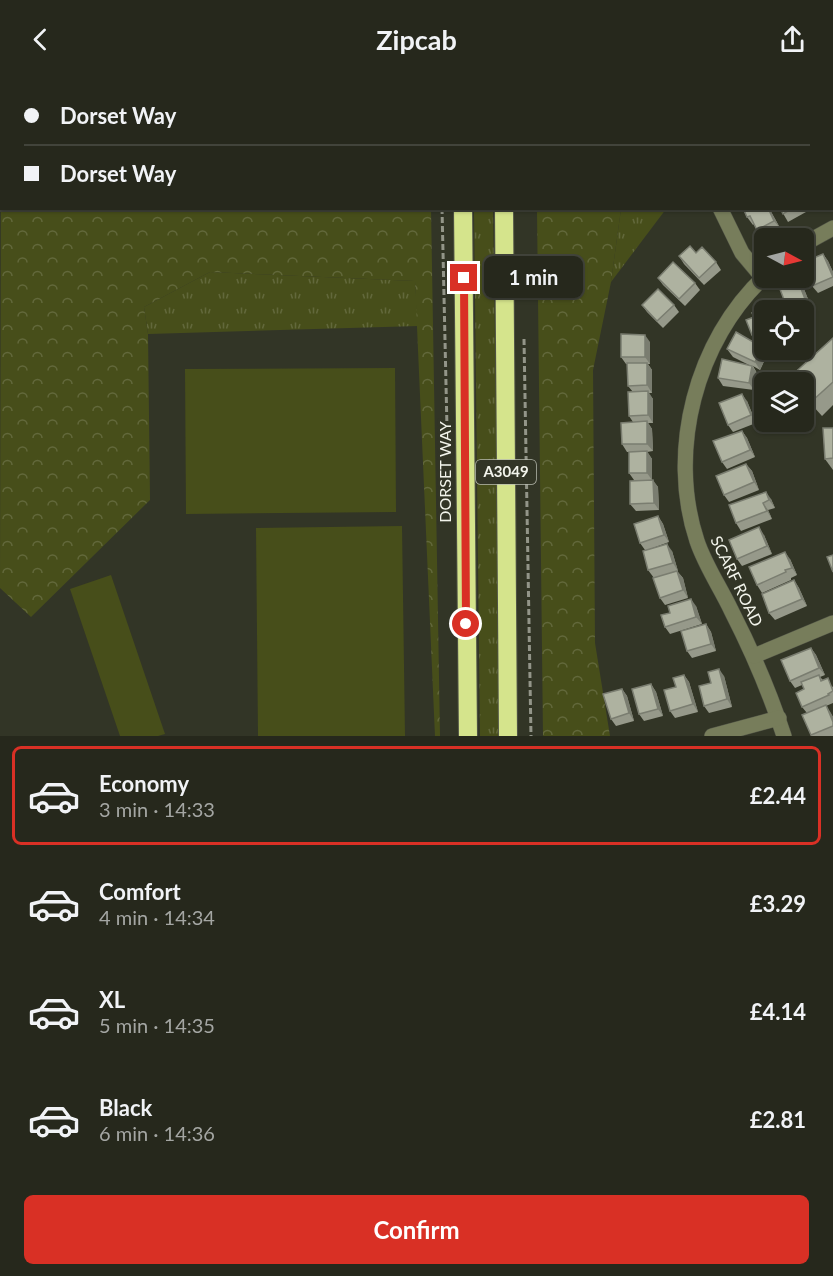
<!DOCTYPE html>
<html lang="en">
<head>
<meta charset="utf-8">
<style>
	:root { --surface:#26281c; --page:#323429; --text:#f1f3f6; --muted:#a4a6a3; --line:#42443b; --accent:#d93025 }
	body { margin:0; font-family:Lato,sans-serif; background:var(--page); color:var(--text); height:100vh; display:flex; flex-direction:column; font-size:22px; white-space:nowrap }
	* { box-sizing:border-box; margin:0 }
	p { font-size:20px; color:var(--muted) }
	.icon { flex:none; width:33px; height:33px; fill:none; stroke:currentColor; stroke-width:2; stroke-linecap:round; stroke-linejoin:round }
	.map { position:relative; height:658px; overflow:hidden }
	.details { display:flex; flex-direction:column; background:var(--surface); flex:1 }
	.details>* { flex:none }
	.hud { position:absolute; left:0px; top:0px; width:834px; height:132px; box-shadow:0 2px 4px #0004,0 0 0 2px var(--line); display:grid; align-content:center; height:132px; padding:0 24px; background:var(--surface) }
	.needle { width:39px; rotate:97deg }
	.buttons { position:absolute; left:754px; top:150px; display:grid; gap:12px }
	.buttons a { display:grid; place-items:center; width:60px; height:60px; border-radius:9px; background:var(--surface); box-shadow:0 2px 4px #0004,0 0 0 2px var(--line); font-size:30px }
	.end { position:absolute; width:27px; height:27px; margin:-14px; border:8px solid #d93025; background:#fff; box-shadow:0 0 0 3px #fff }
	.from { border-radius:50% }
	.bubble { position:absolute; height:42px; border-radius:9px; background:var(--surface); box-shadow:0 2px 4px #0004,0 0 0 2px var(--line); font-size:20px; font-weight:700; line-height:42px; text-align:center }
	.hud b { display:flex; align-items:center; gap:21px; height:57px; font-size:22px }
	.hud b+b { border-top:2px solid var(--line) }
	.hud i { width:15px; height:15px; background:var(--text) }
	ul { padding:10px 0 0; list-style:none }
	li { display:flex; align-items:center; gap:18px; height:99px; margin:0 12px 9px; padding:0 12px; border:3px solid transparent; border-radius:9px }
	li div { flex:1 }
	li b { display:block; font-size:22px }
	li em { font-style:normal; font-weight:700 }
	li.on { border-color:var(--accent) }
	li>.icon { width:54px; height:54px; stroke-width:1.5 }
	.button { display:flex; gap:12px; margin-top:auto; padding:12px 24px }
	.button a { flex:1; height:69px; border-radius:9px; background:var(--accent); color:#fff; font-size:24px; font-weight:700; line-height:69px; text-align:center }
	header { display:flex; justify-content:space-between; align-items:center; height:78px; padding:0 24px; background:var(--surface); font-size:27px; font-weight:700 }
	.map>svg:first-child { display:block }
	.grass { fill:url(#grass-tufts) }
	.forest { fill:url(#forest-crowns) }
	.garden { fill:#474e1a }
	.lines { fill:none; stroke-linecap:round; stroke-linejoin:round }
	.minor-casing { stroke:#515446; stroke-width:16 }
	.highway-casing { stroke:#515446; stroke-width:20 }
	.path { stroke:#939589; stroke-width:3; stroke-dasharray:6 3; stroke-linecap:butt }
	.minor { stroke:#777d5b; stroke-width:15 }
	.highway { stroke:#d5e48c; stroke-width:18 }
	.wall { fill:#96998a }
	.shaded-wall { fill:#7a7d70 }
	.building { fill:#aeb2a0; stroke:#7a7d70; stroke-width:1.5 }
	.route { stroke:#d93025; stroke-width:8 }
	.labels { text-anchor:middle; stroke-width:6; stroke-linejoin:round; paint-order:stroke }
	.shield { fill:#323526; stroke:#b8bbb0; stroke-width:1.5 }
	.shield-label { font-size:15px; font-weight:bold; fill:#f2f4eb }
	.street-label { font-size:16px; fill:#f2f4eb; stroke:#323526 }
</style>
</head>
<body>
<header><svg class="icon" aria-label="back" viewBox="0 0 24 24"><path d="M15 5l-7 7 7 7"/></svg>Zipcab<svg class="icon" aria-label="share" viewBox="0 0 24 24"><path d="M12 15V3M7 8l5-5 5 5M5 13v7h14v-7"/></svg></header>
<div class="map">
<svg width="833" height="658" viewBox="0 0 833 658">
	<defs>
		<pattern id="grass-tufts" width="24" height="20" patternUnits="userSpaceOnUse" patternTransform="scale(1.5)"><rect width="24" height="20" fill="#474e1a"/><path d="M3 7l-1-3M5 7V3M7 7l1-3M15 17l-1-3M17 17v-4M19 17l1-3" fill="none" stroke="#62683b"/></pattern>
		<pattern id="forest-crowns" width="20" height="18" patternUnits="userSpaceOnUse" patternTransform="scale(1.5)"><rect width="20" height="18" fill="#474e1a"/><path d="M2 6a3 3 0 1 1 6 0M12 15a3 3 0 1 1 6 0" fill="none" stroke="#62683b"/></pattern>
	</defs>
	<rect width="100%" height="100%" fill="#323526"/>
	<g class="grass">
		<polygon points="474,131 493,131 501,658 480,658"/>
		<polygon points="621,131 666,131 611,204"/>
		<polygon points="210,194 415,203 418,248 148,256 144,229"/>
	</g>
	<g class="forest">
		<polygon points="31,0 307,0 311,1 30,1"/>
		<polygon points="1,73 2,130 431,131 440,658 435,658 415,203 210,194 144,229 148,256 150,422 31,539 0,510"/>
		<polygon points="537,131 621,131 611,204 593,292 595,565 610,658 543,658"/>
	</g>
	<g class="garden">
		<polygon points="395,290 396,434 186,436 185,291"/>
		<polygon points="402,448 405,658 258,658 256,450"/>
		<polygon points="111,497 165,656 158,658 120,658 70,511"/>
	</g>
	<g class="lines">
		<g class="minor-casing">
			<g id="minor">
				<polyline points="692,0 692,2"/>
				<polyline points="720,130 742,175 763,200"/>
				<polyline points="804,166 833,150"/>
				<path d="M765 198C696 262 667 373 697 463 705 487 720 509 731 532 752 573 770 615 784 658"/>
				<polyline points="754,578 833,545"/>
				<polyline points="712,658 779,640"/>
			</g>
		</g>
		<g class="highway-casing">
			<g id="highway">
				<polyline points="462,0 462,2"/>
				<polyline points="502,0 502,2"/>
				<polyline points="463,130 468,658"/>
				<polyline points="504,130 508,658"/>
			</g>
		</g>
		<g class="path">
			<polyline points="441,0 441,2"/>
			<polyline points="442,130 447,350"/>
			<polyline points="524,261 531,658"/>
		</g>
		<use href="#minor" class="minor"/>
		<use href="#highway" class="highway"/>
	</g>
	<g class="wall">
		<polygon points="769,130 780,150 763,159 754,146 753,147 747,139"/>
		<polygon points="780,130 804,130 806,134 788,144"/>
		<polygon points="696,175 716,184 721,192 704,207 684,186 679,178"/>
		<polygon points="823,176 828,183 833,194 833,208 818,215 812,208"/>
		<polygon points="658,200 695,205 700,212 685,228 663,207"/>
		<polygon points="798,200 802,206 814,236 804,240 804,232 788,232"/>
		<polygon points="642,227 674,227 679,234 663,250 647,234"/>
		<polygon points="765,232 765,264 764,262 757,264 752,257"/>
		<polygon points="833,260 833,327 822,338 804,318 804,304 793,304 790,299"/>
		<polygon points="650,264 650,286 648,286 652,292 652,315 648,315 653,321 653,345 648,345 652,351 653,373 647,374 652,381 652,402 658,409 659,432 636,433 630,426 634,402 629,395 629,374 627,374 622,366 633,344 629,338 633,314 628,308 627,286 626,286 621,279"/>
		<polygon points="762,269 767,277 760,292 753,288 757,295 754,312 723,308 718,300 751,288 733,279 727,271"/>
		<polygon points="747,323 756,345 733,354 728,347"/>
		<polygon points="833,350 833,392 825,381"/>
		<polygon points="742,353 747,360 755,379 727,391 722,384"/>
		<polygon points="746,386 752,393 759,412 729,424 724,417"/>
		<polygon points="771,421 775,430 768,432 772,441 741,453 736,445 729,427"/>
		<polygon points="658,438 663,446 669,464 650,471 672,473 678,493 654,500 648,492 645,472 640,465"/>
		<polygon points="764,457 772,476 742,488 737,481"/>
		<polygon points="790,481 797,497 791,500 791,502 762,515 757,507"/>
		<polygon points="677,493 683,500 688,520 665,527 660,520"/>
		<polygon points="794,502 799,510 807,528 775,542 769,535"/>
		<polygon points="696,528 702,546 670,556 665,549"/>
		<polygon points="706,546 711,554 716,573 692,580 687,573"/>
		<polygon points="811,570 816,577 825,597 820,599 823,602 833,609 833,625 826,628 833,639 833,658 811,658 807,635 802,629 804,611 802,607 795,610 790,603"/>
		<polygon points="684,597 689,604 698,634 675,640 670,633 676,609"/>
		<polygon points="724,598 732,629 709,635 704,628 711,605"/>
		<polygon points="651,606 656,614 663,638 644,643 639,636"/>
		<polygon points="622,611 627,618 634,643 616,648 611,641"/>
	</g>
	<g class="shaded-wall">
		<polygon points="768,130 769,130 780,150 774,143"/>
		<polygon points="823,176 828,183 833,194 833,199"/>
		<polygon points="797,200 802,206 814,236 808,229"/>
		<polygon points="645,257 650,264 650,286 645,279"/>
		<polygon points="762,269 767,277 760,292 755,284"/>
		<polygon points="647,285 652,292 652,315 647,307"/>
		<polygon points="752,288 757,295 754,312 749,305"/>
		<polygon points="648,313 653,321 653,345 648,337"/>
		<polygon points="742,316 747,323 756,345 751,337"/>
		<polygon points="647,343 652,351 653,373 647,366"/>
		<polygon points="742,353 747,360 755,379 750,372"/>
		<polygon points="647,373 652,381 652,402 647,395"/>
		<polygon points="746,386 752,393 759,412 754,404"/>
		<polygon points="653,402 658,409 659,432 654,425"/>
		<polygon points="766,414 771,421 775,430 769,422"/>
		<polygon points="763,425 768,432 772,441 767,433"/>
		<polygon points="658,438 663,446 669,464 664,457"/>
		<polygon points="759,449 764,457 772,476 767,468"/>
		<polygon points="667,466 672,473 678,493 673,485"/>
		<polygon points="785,474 790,481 797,497 792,490"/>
		<polygon points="677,493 683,500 688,520 683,512"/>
		<polygon points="794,502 799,510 807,528 802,521"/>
		<polygon points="691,521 696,528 702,546 696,539"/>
		<polygon points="706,546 711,554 716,573 711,566"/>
		<polygon points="811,570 816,577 825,597 819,590"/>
		<polygon points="719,591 724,598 732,629 727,621"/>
		<polygon points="684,597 689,604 698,634 693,626"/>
		<polygon points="651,606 656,614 663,638 658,631"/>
		<polygon points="622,611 627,618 634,643 629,635"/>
		<polygon points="826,627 831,635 833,639 833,644"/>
	</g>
	<g class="building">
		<rect x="714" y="0" width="25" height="2"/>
		<polygon points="832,4 833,4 832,37"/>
		<polygon points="832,53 833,53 832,85"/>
		<polygon points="743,130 768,130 774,143 757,152 750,138 747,139"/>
		<polygon points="780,130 793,130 783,136"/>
		<polygon points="690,168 696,175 702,169 716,184 699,200 679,178"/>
		<polygon points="823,176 833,199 812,208 804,187 804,184"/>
		<polygon points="673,184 695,205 679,221 658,200"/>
		<polygon points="795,200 797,200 808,229 798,232 788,232 778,206"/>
		<polygon points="658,211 674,227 657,243 642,227"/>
		<polygon points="774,227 776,232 765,232 765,257 761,259 760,254 752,257 746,242 754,239 752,235"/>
		<polygon points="736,254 762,269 755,284 727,271"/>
		<polygon points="621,256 645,257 645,279 621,279"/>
		<polygon points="833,260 833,304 812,323 804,315 804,304 794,304 790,299"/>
		<polygon points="722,281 752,288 749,305 718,300"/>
		<polygon points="627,285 647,285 647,307 628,308"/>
		<polygon points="648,313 648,337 629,338 628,314"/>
		<polygon points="742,316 751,337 728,347 719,325"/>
		<polygon points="647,343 647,366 622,366 621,345"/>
		<polygon points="823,350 833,350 833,380 825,381"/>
		<polygon points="742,353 750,372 722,384 713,363"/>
		<polygon points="647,373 647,395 629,395 629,374"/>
		<polygon points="746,386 754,404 724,417 716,398"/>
		<polygon points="653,402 654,425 630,426 630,403"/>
		<polygon points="766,414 769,422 763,425 767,433 736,445 729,427"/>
		<polygon points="658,438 664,457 640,465 634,446"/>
		<polygon points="759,449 767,468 737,481 729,462"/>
		<polygon points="667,466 673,485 648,492 643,473"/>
		<polygon points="785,474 792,490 785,492 786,494 757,507 749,489"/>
		<polygon points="833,477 833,494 827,479"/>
		<polygon points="677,493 683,512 660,520 653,500"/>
		<polygon points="794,502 802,521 769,535 762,516"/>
		<polygon points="691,521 696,539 665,549 661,537 670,535 668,528"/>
		<polygon points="706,546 711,566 687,573 681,553"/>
		<polygon points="811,570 819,590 790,603 781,582"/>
		<polygon points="719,591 727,621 704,628 699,608 711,605 708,594"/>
		<polygon points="684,597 693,626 670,633 664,612 676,609 673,600"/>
		<polygon points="819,597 821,603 828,600 833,613 828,616 829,617 802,629 796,615 804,611 801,604"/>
		<polygon points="651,606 658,631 639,636 632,611"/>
		<polygon points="622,611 629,635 611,641 603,616"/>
		<polygon points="826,627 833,644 833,648 811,657 802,637"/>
	</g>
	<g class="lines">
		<polyline class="route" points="464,200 466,546"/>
	</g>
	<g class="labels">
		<rect class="shield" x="476" y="382" width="60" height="24" rx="4.5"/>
		<g class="shield-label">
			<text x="506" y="399">A3049</text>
		</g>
		<g class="street-label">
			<text transform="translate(445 394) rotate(-90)" y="6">DORSET WAY</text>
			<text transform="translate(737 503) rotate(64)" y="6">SCARF ROAD</text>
		</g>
	</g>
</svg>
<div class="buttons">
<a><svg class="needle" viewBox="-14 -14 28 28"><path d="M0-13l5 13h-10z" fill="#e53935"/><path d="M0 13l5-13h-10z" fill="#a4a6a3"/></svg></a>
<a><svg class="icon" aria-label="locate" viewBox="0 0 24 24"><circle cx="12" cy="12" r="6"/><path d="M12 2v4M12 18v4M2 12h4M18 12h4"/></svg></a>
<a><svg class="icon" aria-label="layers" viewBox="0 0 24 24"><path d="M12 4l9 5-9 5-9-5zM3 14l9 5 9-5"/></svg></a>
</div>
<i class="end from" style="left:466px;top:546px"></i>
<i class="end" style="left:464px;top:200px"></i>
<div class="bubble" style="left:484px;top:178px;width:99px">1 min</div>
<div class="hud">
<b><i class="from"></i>Dorset Way</b>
<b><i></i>Dorset Way</b>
</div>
</div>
<section class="details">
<ul>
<li class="on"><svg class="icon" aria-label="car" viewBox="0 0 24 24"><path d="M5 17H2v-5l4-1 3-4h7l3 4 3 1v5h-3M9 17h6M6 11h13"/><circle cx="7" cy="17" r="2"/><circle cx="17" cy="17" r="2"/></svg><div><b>Economy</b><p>3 min · 14:33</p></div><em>£2.44</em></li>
<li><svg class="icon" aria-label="car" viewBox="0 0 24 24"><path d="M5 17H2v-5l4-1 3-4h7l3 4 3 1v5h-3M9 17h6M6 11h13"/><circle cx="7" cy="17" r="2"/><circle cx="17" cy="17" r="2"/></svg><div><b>Comfort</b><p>4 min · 14:34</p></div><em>£3.29</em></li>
<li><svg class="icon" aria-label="car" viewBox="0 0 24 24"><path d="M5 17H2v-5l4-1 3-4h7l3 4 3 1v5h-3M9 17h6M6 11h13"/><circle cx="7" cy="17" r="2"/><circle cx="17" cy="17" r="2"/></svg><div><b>XL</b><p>5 min · 14:35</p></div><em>£4.14</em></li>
<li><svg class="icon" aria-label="car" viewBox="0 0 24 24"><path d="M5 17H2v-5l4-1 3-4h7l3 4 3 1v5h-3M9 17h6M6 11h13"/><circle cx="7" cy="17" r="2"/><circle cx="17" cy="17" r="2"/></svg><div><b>Black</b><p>6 min · 14:36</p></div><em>£2.81</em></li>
</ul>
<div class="button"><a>Confirm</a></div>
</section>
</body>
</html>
